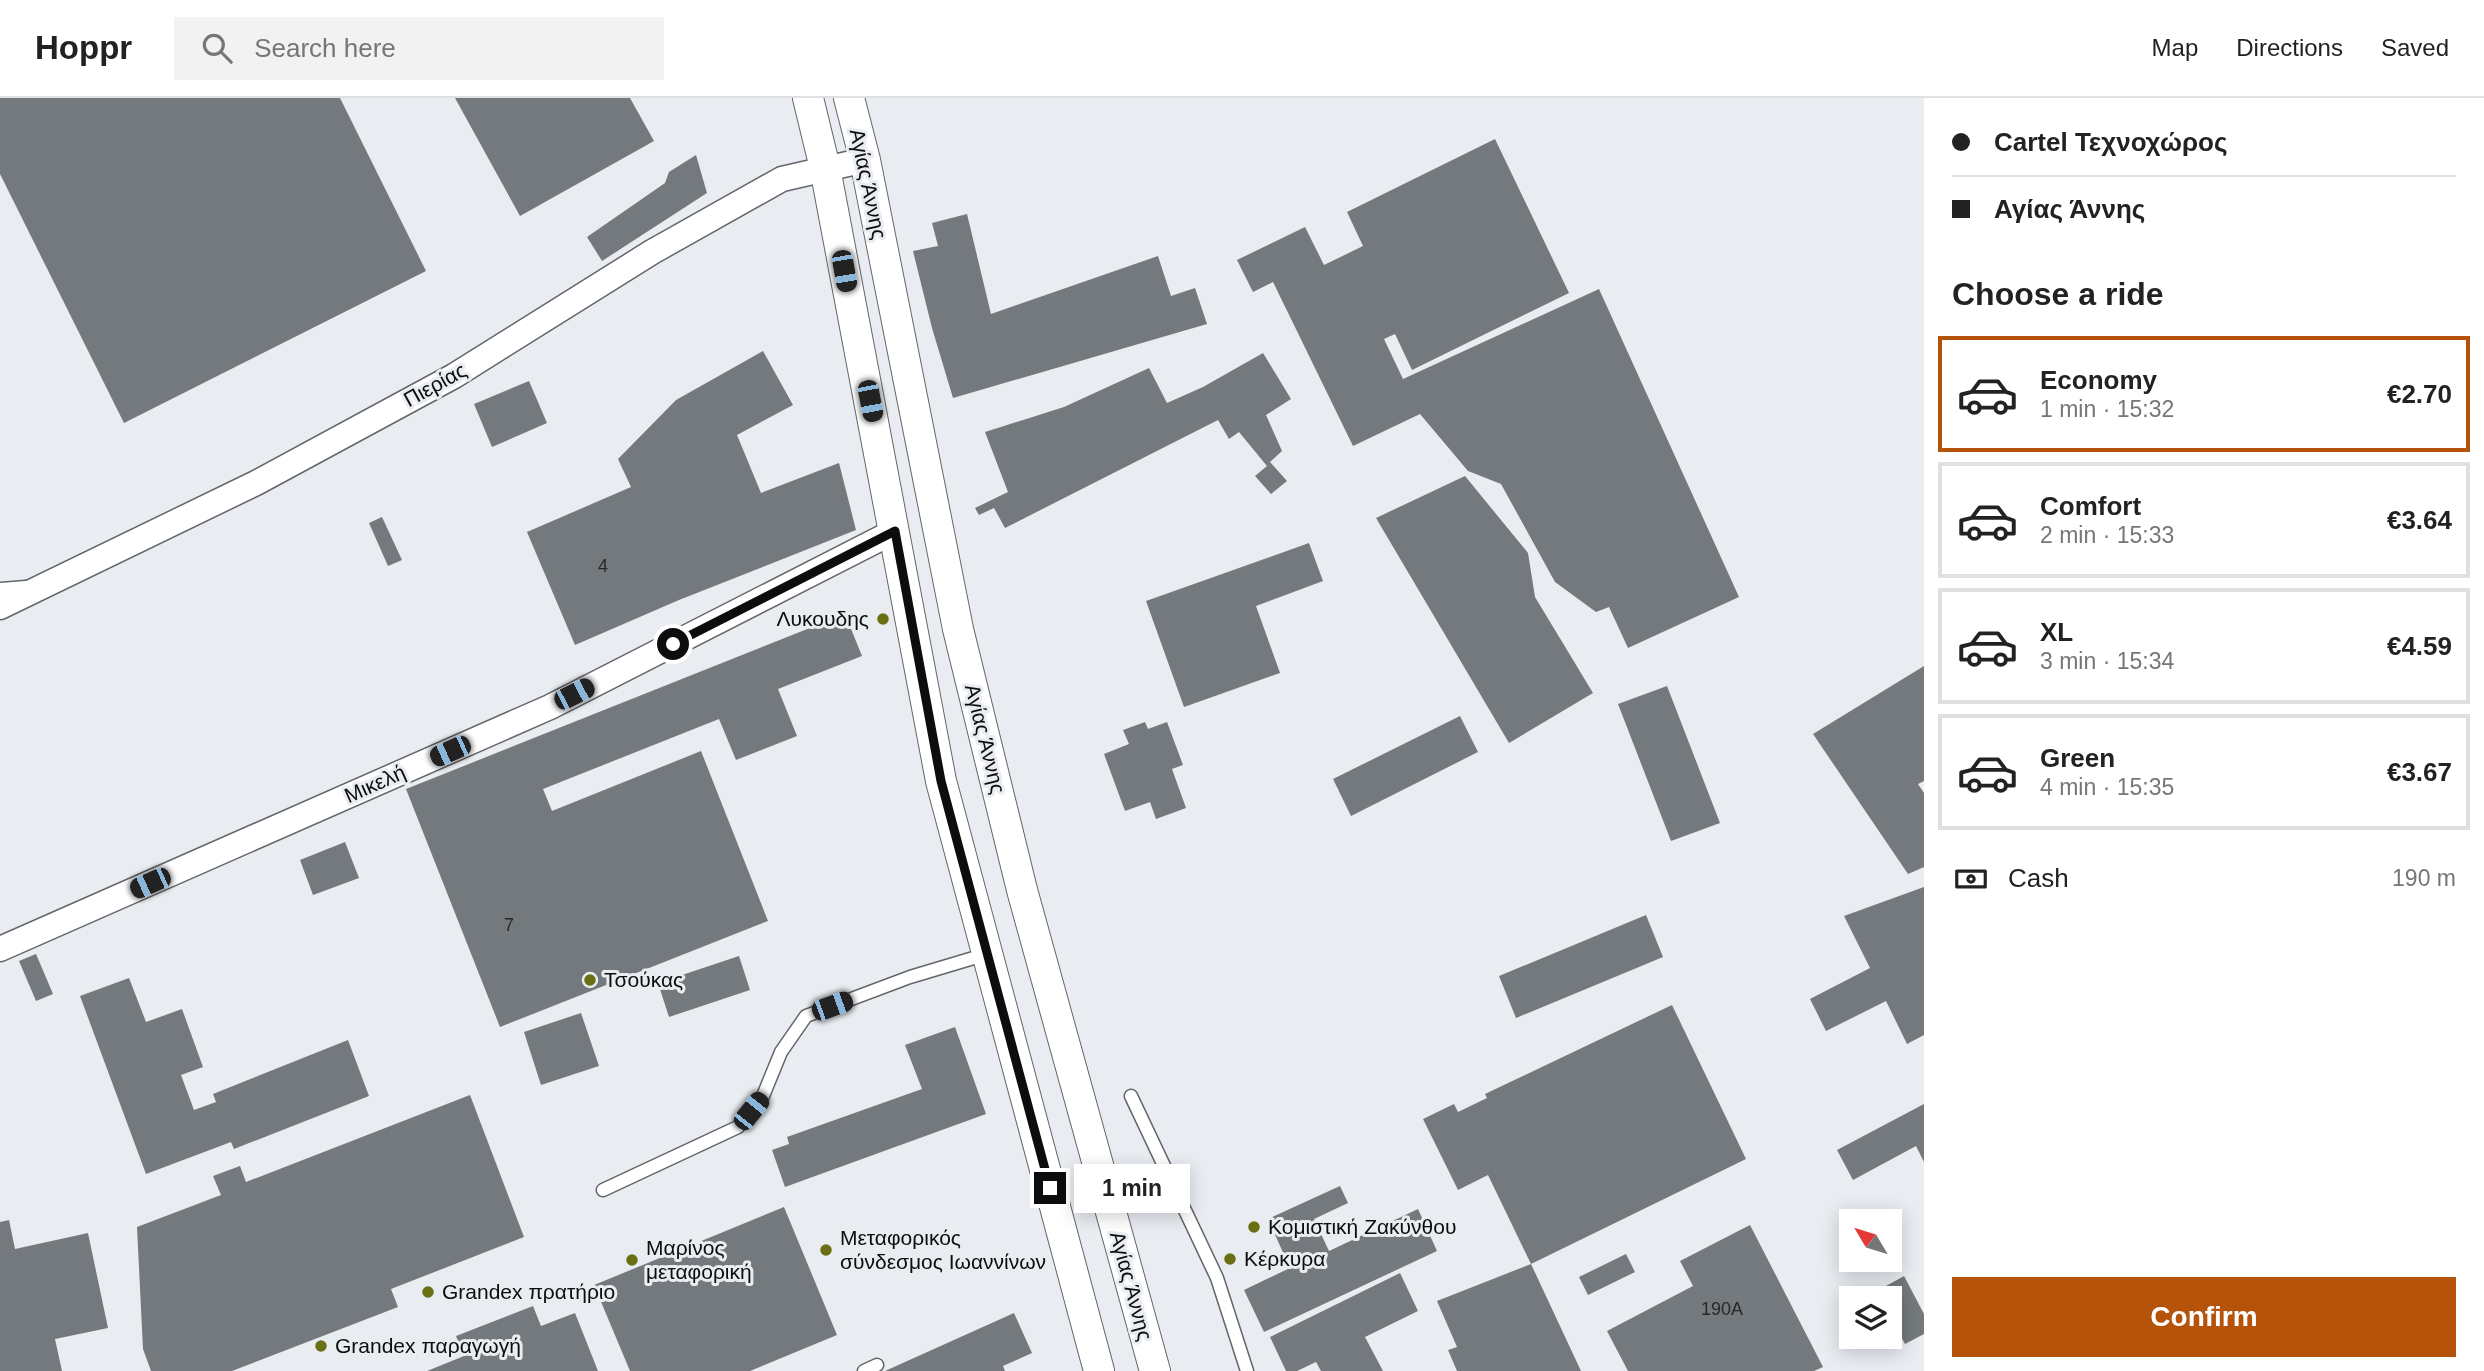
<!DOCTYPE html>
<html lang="en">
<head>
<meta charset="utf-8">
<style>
	:root { --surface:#fff; --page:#f2f2f2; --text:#222; --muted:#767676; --line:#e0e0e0; --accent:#b45309 }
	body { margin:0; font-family:Arial,sans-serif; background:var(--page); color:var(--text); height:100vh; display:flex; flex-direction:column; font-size:26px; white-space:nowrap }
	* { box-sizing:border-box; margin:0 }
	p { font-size:23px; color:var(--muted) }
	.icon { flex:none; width:38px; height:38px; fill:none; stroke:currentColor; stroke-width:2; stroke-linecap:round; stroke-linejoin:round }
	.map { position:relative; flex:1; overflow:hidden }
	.sheet { display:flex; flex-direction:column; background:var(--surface); width:560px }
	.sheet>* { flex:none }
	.banner { display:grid; align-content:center; height:154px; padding:0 28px; background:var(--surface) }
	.needle { width:46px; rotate:308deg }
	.tools { position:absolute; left:1839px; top:1111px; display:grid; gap:14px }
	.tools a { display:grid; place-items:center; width:63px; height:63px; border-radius:0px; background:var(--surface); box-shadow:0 4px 18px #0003; font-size:35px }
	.end { position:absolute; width:32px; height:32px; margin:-16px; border:9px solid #0c0d0e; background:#fff; box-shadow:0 0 0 4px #fff }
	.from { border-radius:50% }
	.bubble { position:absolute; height:49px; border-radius:0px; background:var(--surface); box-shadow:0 4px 18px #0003; font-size:23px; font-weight:700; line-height:49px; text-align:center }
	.car { position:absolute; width:21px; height:42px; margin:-21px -10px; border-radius:9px; box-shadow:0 0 5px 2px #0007; background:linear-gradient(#222 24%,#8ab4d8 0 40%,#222 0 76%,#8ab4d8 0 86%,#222 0) }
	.banner b { display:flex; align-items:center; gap:24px; height:66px; font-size:26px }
	.banner b+b { border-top:2px solid var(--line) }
	.banner i { width:18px; height:18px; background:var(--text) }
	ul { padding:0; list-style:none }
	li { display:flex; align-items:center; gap:21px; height:116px; margin:0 14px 10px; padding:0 14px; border:4px solid var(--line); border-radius:0px }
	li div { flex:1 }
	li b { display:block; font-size:26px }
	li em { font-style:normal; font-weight:700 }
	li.current { border-color:var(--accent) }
	li>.icon { width:63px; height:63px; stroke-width:1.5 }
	h2 { padding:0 28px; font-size:32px; line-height:84px }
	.pay { display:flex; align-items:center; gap:18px; height:77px; padding:0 28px; font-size:26px }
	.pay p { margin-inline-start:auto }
	.cta { display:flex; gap:14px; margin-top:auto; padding:14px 28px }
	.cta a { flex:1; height:80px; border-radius:0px; background:var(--accent); color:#fff; font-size:28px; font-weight:700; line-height:80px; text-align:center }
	header { display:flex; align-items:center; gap:42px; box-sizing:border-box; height:98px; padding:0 35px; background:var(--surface); border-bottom:2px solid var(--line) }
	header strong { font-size:33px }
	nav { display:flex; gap:38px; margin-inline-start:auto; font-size:24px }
	.search { width:490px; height:63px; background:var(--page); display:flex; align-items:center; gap:18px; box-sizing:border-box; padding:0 24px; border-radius:0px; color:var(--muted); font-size:26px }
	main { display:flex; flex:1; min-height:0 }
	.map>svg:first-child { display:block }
	.building { fill:#73797c }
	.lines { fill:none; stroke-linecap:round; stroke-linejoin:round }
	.service-casing { stroke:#63656a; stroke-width:15 }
	.minor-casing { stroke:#63656a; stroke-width:27 }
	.tertiary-casing { stroke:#63656a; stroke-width:32 }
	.service { stroke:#fff; stroke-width:12 }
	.minor { stroke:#fff; stroke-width:24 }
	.tertiary { stroke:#fff; stroke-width:30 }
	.route { stroke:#0c0d0e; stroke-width:9 }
	.poi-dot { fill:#6b6f14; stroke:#e9ecf1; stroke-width:2.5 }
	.labels { text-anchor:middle; stroke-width:6; stroke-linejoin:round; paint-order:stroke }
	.number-label { font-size:18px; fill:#26282a }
	.street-label { font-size:21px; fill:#0c0d0e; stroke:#e9ecf1 }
	.poi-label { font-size:21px; fill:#0c0d0e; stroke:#e9ecf1; text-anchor:start }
</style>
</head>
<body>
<header>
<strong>Hoppr</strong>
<div class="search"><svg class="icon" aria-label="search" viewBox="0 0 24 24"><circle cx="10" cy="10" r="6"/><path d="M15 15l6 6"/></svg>Search here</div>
<nav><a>Map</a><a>Directions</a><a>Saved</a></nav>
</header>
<main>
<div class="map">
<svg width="1924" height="1273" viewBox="0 0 1924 1273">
	<rect width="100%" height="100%" fill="#e9ecf1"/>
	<g class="building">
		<polygon points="0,0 340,0 426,173 124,325 0,76"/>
		<polygon points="455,0 630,0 654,43 520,118"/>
		<polygon points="1495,41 1569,195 1412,272 1395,236 1384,241 1403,281 1599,191 1739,499 1628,550 1609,509 1596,514 1555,484 1501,386 1468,373 1420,316 1353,348 1273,184 1253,194 1237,162 1305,129 1324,167 1363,148 1347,114"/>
		<polygon points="696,57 707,95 602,163 587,139 665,85 669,74"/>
		<polygon points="967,116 991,216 1158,158 1171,198 1195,190 1207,226 953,300 932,230 913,153 938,148 932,125"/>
		<polygon points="763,253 793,307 737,337 761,395 839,365 856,432 679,502 575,547 527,434 631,389 618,361 676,302"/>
		<polygon points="1263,255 1291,301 1266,317 1282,353 1270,364 1287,383 1271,396 1255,378 1267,368 1239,334 1229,341 1218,322 1005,430 994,410 979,417 975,410 1008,394 985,334 1064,309 1149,270 1167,305 1203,289"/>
		<polygon points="529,283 547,325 492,349 474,306"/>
		<polygon points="1465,378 1528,455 1535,499 1593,595 1509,645 1376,420"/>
		<polygon points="382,419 402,462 388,468 369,425"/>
		<polygon points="1309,445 1323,483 1256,508 1280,575 1184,609 1146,503"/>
		<polygon points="845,516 862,558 778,591 797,638 736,662 719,621 543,691 552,713 701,653 768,823 500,929 406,691"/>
		<polygon points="1924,568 1924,683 1918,686 1924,695 1924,769 1908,776 1813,636"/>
		<polygon points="1667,588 1720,725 1671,743 1618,606"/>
		<polygon points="1460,618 1478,654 1351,718 1333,681"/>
		<polygon points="1145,624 1148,631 1167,624 1183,667 1172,671 1186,710 1156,721 1150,704 1125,713 1104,656 1129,646 1123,632"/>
		<polygon points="345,744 359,780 313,797 300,762"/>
		<polygon points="1924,789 1924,937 1907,946 1886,903 1826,933 1810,901 1870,870 1844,818"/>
		<polygon points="1646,817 1663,859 1516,920 1499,878"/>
		<polygon points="36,856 53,896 36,903 19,863"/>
		<polygon points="739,858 750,892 669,919 658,885"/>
		<polygon points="129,880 146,924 182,911 203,969 181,977 194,1012 216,1004 213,996 348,942 369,998 234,1051 231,1044 146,1076 80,898"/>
		<polygon points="1672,907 1746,1061 1531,1166 1581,1273 1457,1273 1448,1252 1457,1249 1437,1203 1531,1166 1488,1077 1458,1092 1423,1021 1454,1006 1458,1014 1487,1000 1485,996"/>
		<polygon points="581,915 599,968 541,987 524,934"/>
		<polygon points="955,929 986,1016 785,1089 772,1052 789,1046 787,1039 922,991 905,947"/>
		<polygon points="470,997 524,1139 391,1191 398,1209 232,1273 151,1273 143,1251 137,1129 221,1097 213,1078 240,1068 246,1084"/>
		<polygon points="1924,1006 1924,1064 1916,1048 1853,1082 1837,1052"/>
		<polygon points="1340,1088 1348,1105 1314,1121 1329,1153 1418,1111 1437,1153 1264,1234 1244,1192 1290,1170 1268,1121"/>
		<polygon points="784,1109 837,1237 750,1273 630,1273 594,1187"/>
		<polygon points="9,1122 15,1151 88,1135 108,1230 55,1241 62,1273 0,1273 0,1124"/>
		<polygon points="1750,1127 1823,1269 1814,1273 1628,1273 1607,1233 1693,1188 1680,1163"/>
		<polygon points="1626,1156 1635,1174 1588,1197 1579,1179"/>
		<polygon points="1400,1175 1418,1213 1365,1239 1383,1273 1321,1273 1316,1264 1297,1273 1286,1273 1270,1239"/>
		<polygon points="1904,1178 1924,1216 1924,1236 1905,1246 1890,1218 1890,1200 1881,1200 1877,1193"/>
		<polygon points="533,1208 541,1228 575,1215 598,1273 427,1273 464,1258 456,1238"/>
		<polygon points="1014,1215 1032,1255 1003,1268 1005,1273 885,1273"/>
	</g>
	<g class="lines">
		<g class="service-casing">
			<g id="service">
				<polyline points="0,491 26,489"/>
				<polyline points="1131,998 1217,1180 1247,1273"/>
				<polyline points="603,1092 738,1029 763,998 781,954 806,918 910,879 987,856"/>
				<polyline points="864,1273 877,1267"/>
			</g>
		</g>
		<g class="minor-casing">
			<g id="minor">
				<polyline points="0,509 256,385 454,278 652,154 782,81 865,62"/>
				<polyline points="0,851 550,609 895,433"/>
			</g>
		</g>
		<g class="tertiary-casing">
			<g id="tertiary">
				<polyline points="808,0 825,70 941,683 1099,1273"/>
				<polyline points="849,0 865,62 958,531 1022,792 1155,1273"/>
			</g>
		</g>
		<use href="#service" class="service"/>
		<use href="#minor" class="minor"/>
		<use href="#tertiary" class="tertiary"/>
	</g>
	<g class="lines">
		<polyline class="route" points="673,546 895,433 941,683 1050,1090"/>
	</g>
	<g class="poi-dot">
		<circle cx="883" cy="521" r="7"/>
		<circle cx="590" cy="882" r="7"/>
		<circle cx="1254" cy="1129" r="7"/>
		<circle cx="826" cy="1152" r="7"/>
		<circle cx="1230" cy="1161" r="7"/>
		<circle cx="632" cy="1162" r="7"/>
		<circle cx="428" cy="1194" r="7"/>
		<circle cx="321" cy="1248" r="7"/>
	</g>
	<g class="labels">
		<g class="number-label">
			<text x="603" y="474">4</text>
			<text x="509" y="833">7</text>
			<text x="1722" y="1217">190A</text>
		</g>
		<g class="street-label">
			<text transform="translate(868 86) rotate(78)" y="7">Αγίας Άννης</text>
			<text transform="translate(435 287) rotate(-29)" y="7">Πιερίας</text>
			<text transform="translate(985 641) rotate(76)" y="7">Αγίας Άννης</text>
			<text transform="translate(375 686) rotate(-24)" y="7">Μικελή</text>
			<text transform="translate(1131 1188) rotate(75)" y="7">Αγίας Άννης</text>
		</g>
		<g class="poi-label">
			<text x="869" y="528" text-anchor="end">Λυκουδης</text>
			<text x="604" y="889">Τσούκας</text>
			<text x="1268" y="1136">Κομιστική Ζακύνθου</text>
			<text x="840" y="1147">Μεταφορικός<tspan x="840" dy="24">σύνδεσμος Ιωαννίνων</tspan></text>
			<text x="646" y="1157">Μαρίνος<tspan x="646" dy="24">μεταφορική</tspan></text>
			<text x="1244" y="1168">Κέρκυρα</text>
			<text x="442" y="1201">Grandex πρατήριο</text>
			<text x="335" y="1255">Grandex παραγωγή</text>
		</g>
	</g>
</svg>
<div class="tools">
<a><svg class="needle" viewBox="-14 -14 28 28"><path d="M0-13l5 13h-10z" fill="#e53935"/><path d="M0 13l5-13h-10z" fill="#767676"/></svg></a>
<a><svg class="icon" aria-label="layers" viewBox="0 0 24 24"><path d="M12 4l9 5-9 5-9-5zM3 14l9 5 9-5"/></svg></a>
</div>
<i class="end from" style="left:673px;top:546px"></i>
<i class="end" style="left:1050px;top:1090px"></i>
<div class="bubble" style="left:1074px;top:1066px;width:116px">1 min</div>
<i class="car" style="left:844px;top:173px;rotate:170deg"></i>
<i class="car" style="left:870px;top:303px;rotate:169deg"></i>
<i class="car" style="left:574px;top:596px;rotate:63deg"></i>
<i class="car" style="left:450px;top:653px;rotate:246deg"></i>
<i class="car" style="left:150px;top:785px;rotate:246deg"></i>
<i class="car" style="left:832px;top:908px;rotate:70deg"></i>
<i class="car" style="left:751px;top:1013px;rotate:39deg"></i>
</div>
<section class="sheet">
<div class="banner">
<b><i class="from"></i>Cartel Τεχνοχώρος</b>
<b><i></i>Αγίας Άννης</b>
</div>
<h2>Choose a ride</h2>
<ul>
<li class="current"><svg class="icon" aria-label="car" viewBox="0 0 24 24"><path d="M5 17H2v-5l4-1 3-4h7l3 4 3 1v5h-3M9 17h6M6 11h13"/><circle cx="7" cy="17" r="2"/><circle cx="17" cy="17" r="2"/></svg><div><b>Economy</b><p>1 min · 15:32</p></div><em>€2.70</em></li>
<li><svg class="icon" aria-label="car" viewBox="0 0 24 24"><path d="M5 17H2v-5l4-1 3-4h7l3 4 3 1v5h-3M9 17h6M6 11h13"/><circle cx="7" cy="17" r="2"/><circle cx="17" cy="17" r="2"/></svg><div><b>Comfort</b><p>2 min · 15:33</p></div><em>€3.64</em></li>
<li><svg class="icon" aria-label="car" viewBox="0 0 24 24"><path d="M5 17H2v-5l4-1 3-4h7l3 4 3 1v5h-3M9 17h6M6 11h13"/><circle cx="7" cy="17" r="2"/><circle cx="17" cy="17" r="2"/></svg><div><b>XL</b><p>3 min · 15:34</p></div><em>€4.59</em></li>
<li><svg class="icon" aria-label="car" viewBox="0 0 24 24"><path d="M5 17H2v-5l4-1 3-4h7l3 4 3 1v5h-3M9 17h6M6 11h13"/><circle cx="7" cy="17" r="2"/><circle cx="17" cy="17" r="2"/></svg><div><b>Green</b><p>4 min · 15:35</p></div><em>€3.67</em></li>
</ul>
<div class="pay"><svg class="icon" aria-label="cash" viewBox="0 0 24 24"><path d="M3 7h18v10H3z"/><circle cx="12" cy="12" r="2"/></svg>Cash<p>190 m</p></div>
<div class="cta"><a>Confirm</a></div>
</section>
</main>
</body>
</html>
